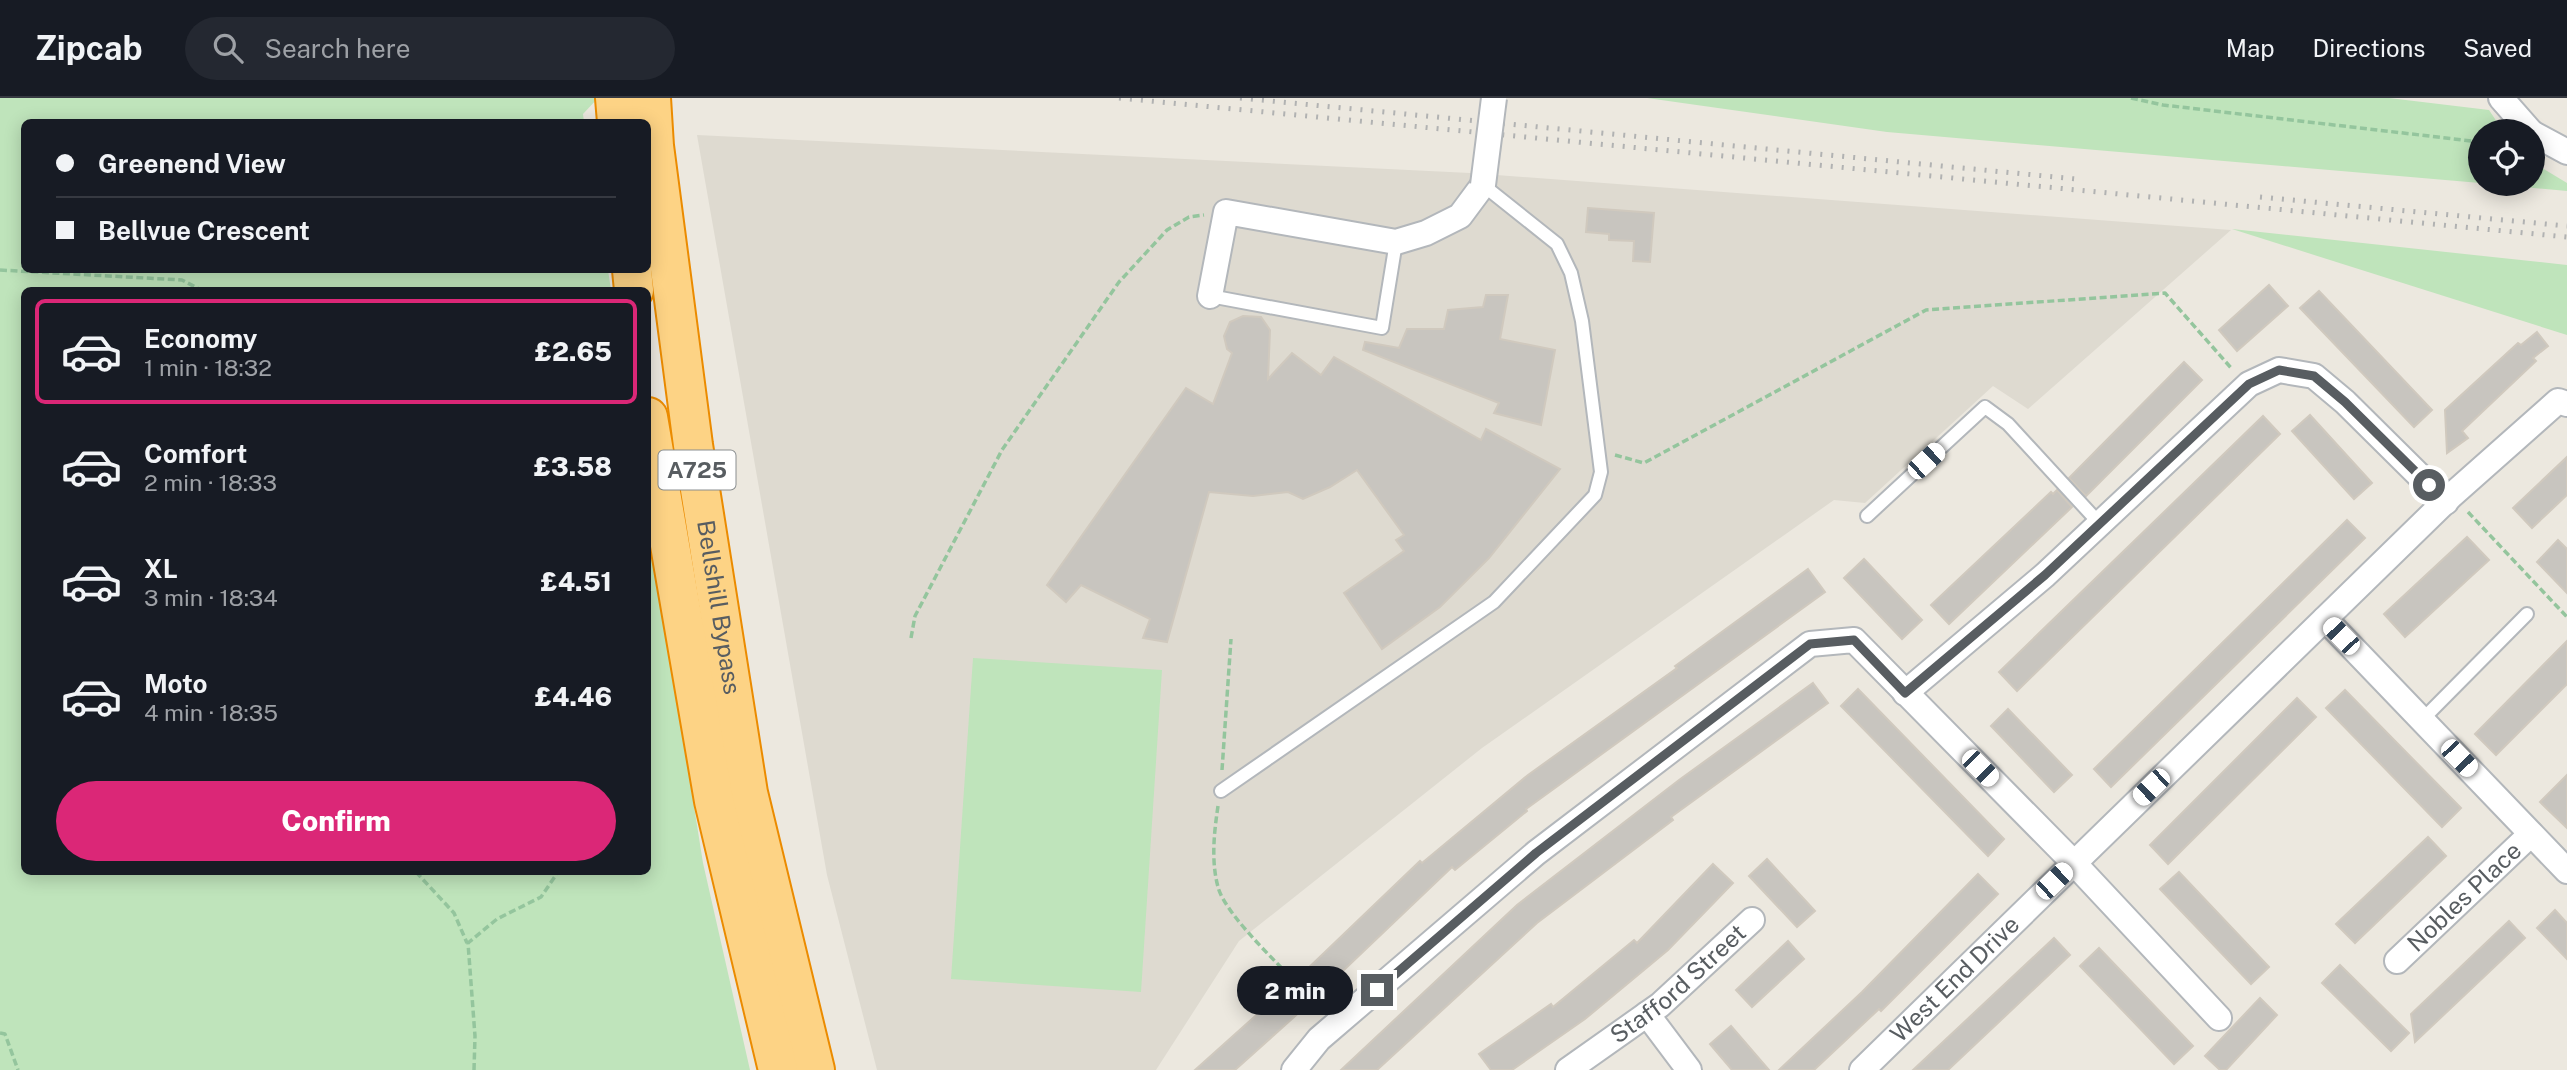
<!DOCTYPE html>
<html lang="en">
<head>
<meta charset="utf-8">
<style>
	:root { --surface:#171b24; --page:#242831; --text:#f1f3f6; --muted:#9ea1a6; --line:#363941; --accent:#db2777 }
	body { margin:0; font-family:"Public Sans",sans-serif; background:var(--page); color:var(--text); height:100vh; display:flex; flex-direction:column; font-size:26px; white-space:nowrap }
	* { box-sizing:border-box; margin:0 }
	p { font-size:23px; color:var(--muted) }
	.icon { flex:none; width:38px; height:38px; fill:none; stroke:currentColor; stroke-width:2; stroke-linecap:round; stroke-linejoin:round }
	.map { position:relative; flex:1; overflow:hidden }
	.panel { position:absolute; left:21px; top:189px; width:630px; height:588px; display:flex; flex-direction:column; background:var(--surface); border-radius:10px; box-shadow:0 4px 18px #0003 }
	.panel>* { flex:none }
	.top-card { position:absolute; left:21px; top:21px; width:630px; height:154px; border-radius:10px; box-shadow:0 4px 18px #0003; display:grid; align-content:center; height:154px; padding:0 35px; background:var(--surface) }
	.fabs { position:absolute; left:2468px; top:21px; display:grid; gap:14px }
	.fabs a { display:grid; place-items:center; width:77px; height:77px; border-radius:50%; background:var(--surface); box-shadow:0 4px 18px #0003; font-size:35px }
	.end { position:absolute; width:32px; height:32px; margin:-16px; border:9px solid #585d61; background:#fff; box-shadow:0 0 0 4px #fff }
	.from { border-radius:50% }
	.bubble { position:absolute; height:49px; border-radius:24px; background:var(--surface); box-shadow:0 4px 18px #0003; font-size:23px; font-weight:800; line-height:49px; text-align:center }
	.car { position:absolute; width:21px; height:42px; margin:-21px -10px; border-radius:9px; box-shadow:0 0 5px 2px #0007; background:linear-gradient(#fff 24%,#345 0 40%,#fff 0 76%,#345 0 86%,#fff 0) }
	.top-card b { display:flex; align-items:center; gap:24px; height:66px; font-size:26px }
	.top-card b+b { border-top:2px solid var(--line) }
	.top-card i { width:18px; height:18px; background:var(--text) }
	ul { padding:12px 0 0; list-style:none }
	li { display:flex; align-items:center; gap:21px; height:105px; margin:0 14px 10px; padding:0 21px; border:4px solid transparent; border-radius:10px }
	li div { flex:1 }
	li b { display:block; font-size:26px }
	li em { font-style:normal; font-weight:800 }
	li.current { border-color:var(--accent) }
	li>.icon { width:63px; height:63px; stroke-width:1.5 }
	.action { display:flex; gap:14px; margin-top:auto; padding:14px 35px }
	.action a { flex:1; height:80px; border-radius:42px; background:var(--accent); color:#fff; font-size:28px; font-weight:800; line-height:80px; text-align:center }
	header { display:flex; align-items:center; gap:42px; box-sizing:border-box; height:98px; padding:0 35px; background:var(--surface); border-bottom:2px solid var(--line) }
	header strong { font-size:33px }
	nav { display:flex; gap:38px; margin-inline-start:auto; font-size:24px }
	.search { width:490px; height:63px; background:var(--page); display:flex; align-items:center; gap:18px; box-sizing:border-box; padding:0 24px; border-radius:38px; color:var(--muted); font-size:26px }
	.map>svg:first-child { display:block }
	.education { fill:#dedad0 }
	.green { fill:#bfe4bb }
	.building { fill:#c8c5bf; stroke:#d0c9be; stroke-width:2 }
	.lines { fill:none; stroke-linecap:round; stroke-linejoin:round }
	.lane-casing { stroke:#b3b7bb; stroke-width:16 }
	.street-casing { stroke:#b3b7bb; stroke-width:28 }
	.highway-casing { stroke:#eb8b00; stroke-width:42 }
	.path { stroke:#94c59d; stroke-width:3.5; stroke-dasharray:7 3.5; stroke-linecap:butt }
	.lane { stroke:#fff; stroke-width:12 }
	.street { stroke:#fff; stroke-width:24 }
	.highway { stroke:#fdd385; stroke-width:38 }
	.rail { stroke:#b1b2b2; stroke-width:5; stroke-dasharray:2 9; stroke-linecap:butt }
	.street-bridge-casing { stroke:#b3b7bb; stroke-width:28; stroke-linecap:butt }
	.street-bridge { stroke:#fff; stroke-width:24 }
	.route { stroke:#585d61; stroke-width:9 }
	.labels { text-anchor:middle; stroke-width:5; stroke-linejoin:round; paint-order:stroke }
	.shield { fill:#fff; stroke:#8a8e90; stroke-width:2 }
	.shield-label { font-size:23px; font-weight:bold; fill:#585d61 }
	.street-label { font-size:24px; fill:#585d61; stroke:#fff }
</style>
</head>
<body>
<header>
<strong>Zipcab</strong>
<div class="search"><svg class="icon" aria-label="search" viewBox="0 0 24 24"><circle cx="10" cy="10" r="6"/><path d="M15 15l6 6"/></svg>Search here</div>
<nav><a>Map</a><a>Directions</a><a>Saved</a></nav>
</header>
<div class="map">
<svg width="2567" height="972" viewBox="0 0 2567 972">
	<rect width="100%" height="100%" fill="#ece8df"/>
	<polygon class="education" points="697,37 1470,75 2231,132 2028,311 1993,288 1865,405 1834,402 1482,650 1239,843 1156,972 877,972 827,777"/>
	<g class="green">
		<polygon points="0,0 598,0 583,16 584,24 24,24 24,172 608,172 611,192 24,192 24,774 648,774 648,418 703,765 750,972 0,972"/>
		<polygon points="1647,0 2389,0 2489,12 2503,33 2480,33 2480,85 1887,34"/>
		<polygon points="2532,64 2567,85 2567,93 2488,86 2532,86"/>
		<polygon points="2232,131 2567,167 2567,237"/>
		<polygon points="973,560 1162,572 1141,894 951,881"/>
	</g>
	<g class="building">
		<polygon points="1588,110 1654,115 1650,164 1633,163 1634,143 1609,142 1609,136 1586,134"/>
		<polygon points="2269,187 2288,208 2237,253 2219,232"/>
		<polygon points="2319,193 2432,312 2414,329 2300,210"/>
		<polygon points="1486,197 1508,197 1500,241 1555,252 1541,327 1494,315 1499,305 1363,252 1365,244 1399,250 1407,231 1444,231 1448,212 1483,209"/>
		<polygon points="1243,218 1261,219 1270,232 1268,281 1292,255 1321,277 1334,259 1481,342 1486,331 1560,371 1489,460 1440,509 1382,551 1344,495 1404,453 1396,442 1404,437 1357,372 1330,389 1303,401 1288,394 1253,398 1209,394 1167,544 1143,540 1150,521 1081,487 1066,504 1047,487 1186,290 1213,306 1232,255 1227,251 1224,238 1230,224"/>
		<polygon points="2537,234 2548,248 2533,260 2536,263 2462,333 2468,340 2447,355 2445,312 2518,245 2521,247"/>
		<polygon points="2184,264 2202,282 2086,398 2069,380"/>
		<polygon points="2310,317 2372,385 2354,401 2292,333"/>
		<polygon points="2263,318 2280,336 2017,593 1999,574"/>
		<polygon points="2567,359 2567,397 2532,430 2513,410"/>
		<polygon points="2057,392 2072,409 1949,526 1931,507 2051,394 2053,396"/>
		<polygon points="2347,422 2365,440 2111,689 2094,671"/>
		<polygon points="2467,439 2489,462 2405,539 2384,516"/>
		<polygon points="2558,442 2567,451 2567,495 2537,464"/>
		<polygon points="1864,461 1922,522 1902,541 1844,480"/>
		<polygon points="1808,471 1825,494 1526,711 1527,713 1455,772 1452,769 1303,911 1235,972 1195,972 1301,877 1420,763 1422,765 1528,677 1677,570 1675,568"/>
		<polygon points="2567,543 2567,586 2496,657 2475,636"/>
		<polygon points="1813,585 1828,605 1671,719 1673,722 1537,825 1377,972 1341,972 1517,807 1679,682"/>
		<polygon points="1858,591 2004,741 1988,758 1841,608"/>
		<polygon points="2345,592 2461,710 2442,729 2326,610"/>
		<polygon points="2297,600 2316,619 2168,766 2150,747"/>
		<polygon points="2008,611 2072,677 2054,694 1991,628"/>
		<polygon points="2567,677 2567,730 2540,704"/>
		<polygon points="2428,739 2446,758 2355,845 2336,826"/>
		<polygon points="1767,761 1815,813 1797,829 1749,778"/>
		<polygon points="1713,766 1733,785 1668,852 1585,921 1512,972 1491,972 1479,956 1551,906 1553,909 1634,842 1637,845"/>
		<polygon points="2179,774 2269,869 2251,886 2160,791"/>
		<polygon points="1978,776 1998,796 1881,913 1879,911 1814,972 1779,972 1862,894"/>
		<polygon points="2555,812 2567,825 2567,861 2537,830"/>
		<polygon points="2509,823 2525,840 2415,944 2411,916"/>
		<polygon points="2054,840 2070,857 1948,972 1913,972"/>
		<polygon points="1788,843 1804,861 1752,909 1736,892"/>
		<polygon points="2099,850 2193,948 2174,966 2080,868"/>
		<polygon points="2340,867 2409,935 2391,953 2322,885"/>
		<polygon points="2260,900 2277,917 2226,972 2220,972 2205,958"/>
		<polygon points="1731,928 1769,972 1732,972 1710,946"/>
	</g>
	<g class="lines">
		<g class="lane-casing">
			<g id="lane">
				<polyline points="1210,198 1382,230 1396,144"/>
				<polyline points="1867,418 1985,309 2008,326 2100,426"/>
				<polyline points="2422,622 2527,516"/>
				<polyline points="1221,693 1494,504 1595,397 1601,374 1582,223 1571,175 1557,146 1483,87"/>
			</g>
		</g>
		<g class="street-casing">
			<g id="street">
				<polyline points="2501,0 2530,33"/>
				<polyline points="2532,35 2567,54"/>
				<polyline points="1210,198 1226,114 1396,144 1426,135 1460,118 1483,87"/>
				<polyline points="2325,521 2567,773"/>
				<polyline points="1905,595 2045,477 2249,286 2279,272 2314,278 2345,304 2446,404"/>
				<path id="s1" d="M2397 863 2531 736"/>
				<polyline points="1647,916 1689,972"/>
				<polyline points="1294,972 1319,941 1536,755 1810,546 1854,542 2073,764 2219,920"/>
				<path id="s2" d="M1568 972 1660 907 1752 822"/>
				<path id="s3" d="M1862 972 2452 397 2558 303 2567 306"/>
			</g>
		</g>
		<g class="highway-casing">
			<g id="highway">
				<polyline points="615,0 617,24"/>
				<path id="s4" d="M651 0 654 48 693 347 748 695 815 972"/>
				<polyline points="632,172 634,192"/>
				<polyline points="648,319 714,703 778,972"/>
			</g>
		</g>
		<g class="path">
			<polyline points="2131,0 2163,7 2480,44"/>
			<polyline points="0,172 182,182 201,192"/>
			<polyline points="1615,357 1644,365 1926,212 2165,195 2232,271"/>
			<polyline points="2468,414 2567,519"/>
			<polyline points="911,540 915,518 1002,352 1119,184 1167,132 1189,119 1204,117"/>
			<polyline points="1222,672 1231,541"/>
			<path d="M1218 708C1214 735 1211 763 1218 789 1226 820 1296 883 1321 909"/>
			<polyline points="416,774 454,815 467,845"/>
			<polyline points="0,935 5,936 18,972"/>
			<polyline points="474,972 475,938 468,845 497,821 541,799 558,774"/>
		</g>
		<use href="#lane" class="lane"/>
		<use href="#street" class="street"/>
		<use href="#highway" class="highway"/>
		<g class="rail">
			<polyline points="1119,0 2567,139"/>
			<polyline points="1240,0 2076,81"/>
			<polyline points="2260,99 2567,128"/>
		</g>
		<g class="street-bridge-casing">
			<polyline id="street-bridge" points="1483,87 1494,0"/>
		</g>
		<use href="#street-bridge" class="street-bridge"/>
	</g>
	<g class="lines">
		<polyline class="route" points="1377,892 1536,755 1810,546 1854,542 1905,595 2045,477 2249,286 2279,272 2314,278 2345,304 2429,387"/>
	</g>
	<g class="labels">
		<rect class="shield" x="658.5" y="352.5" width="77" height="39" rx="5"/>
		<g class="shield-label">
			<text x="697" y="380">A725</text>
		</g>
		<g class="street-label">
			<text dy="8" stroke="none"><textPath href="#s4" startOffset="514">Bellshill Bypass</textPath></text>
			<text dy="8" stroke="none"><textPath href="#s1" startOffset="93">Nobles Place</textPath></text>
			<text dy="8" stroke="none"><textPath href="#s3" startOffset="130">West End Drive</textPath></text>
			<text dy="8" stroke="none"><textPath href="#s2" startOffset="140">Stafford Street</textPath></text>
		</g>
	</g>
</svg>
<div class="fabs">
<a><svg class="icon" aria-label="locate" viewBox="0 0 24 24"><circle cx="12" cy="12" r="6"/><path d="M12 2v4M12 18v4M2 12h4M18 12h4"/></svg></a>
</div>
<i class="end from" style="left:2429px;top:387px"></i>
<i class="end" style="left:1377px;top:892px"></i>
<div class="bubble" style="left:1237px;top:868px;width:116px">2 min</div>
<i class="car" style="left:1926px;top:363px;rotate:47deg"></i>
<i class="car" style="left:2341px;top:538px;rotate:316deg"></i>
<i class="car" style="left:2459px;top:660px;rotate:136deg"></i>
<i class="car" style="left:1980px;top:670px;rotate:135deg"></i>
<i class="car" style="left:2151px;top:689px;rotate:226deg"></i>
<i class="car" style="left:2054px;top:783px;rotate:46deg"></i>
<div class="top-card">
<b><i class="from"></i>Greenend View</b>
<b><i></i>Bellvue Crescent</b>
</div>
<section class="panel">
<ul>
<li class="current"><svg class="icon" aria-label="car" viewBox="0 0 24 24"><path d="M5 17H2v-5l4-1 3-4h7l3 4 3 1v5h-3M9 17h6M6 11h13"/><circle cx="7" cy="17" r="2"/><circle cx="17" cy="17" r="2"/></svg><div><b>Economy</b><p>1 min · 18:32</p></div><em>£2.65</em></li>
<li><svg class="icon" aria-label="car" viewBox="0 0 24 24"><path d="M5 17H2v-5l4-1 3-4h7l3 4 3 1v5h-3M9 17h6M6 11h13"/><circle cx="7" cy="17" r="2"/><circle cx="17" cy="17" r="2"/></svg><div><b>Comfort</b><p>2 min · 18:33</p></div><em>£3.58</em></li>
<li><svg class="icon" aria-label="car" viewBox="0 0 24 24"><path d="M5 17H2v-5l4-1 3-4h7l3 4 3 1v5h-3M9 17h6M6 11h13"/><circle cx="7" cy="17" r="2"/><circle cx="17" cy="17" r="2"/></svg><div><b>XL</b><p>3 min · 18:34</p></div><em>£4.51</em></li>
<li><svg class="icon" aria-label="car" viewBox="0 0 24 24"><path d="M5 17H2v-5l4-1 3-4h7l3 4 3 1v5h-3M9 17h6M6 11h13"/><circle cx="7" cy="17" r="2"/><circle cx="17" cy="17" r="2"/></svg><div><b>Moto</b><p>4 min · 18:35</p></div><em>£4.46</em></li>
</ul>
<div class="action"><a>Confirm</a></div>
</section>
</div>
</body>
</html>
